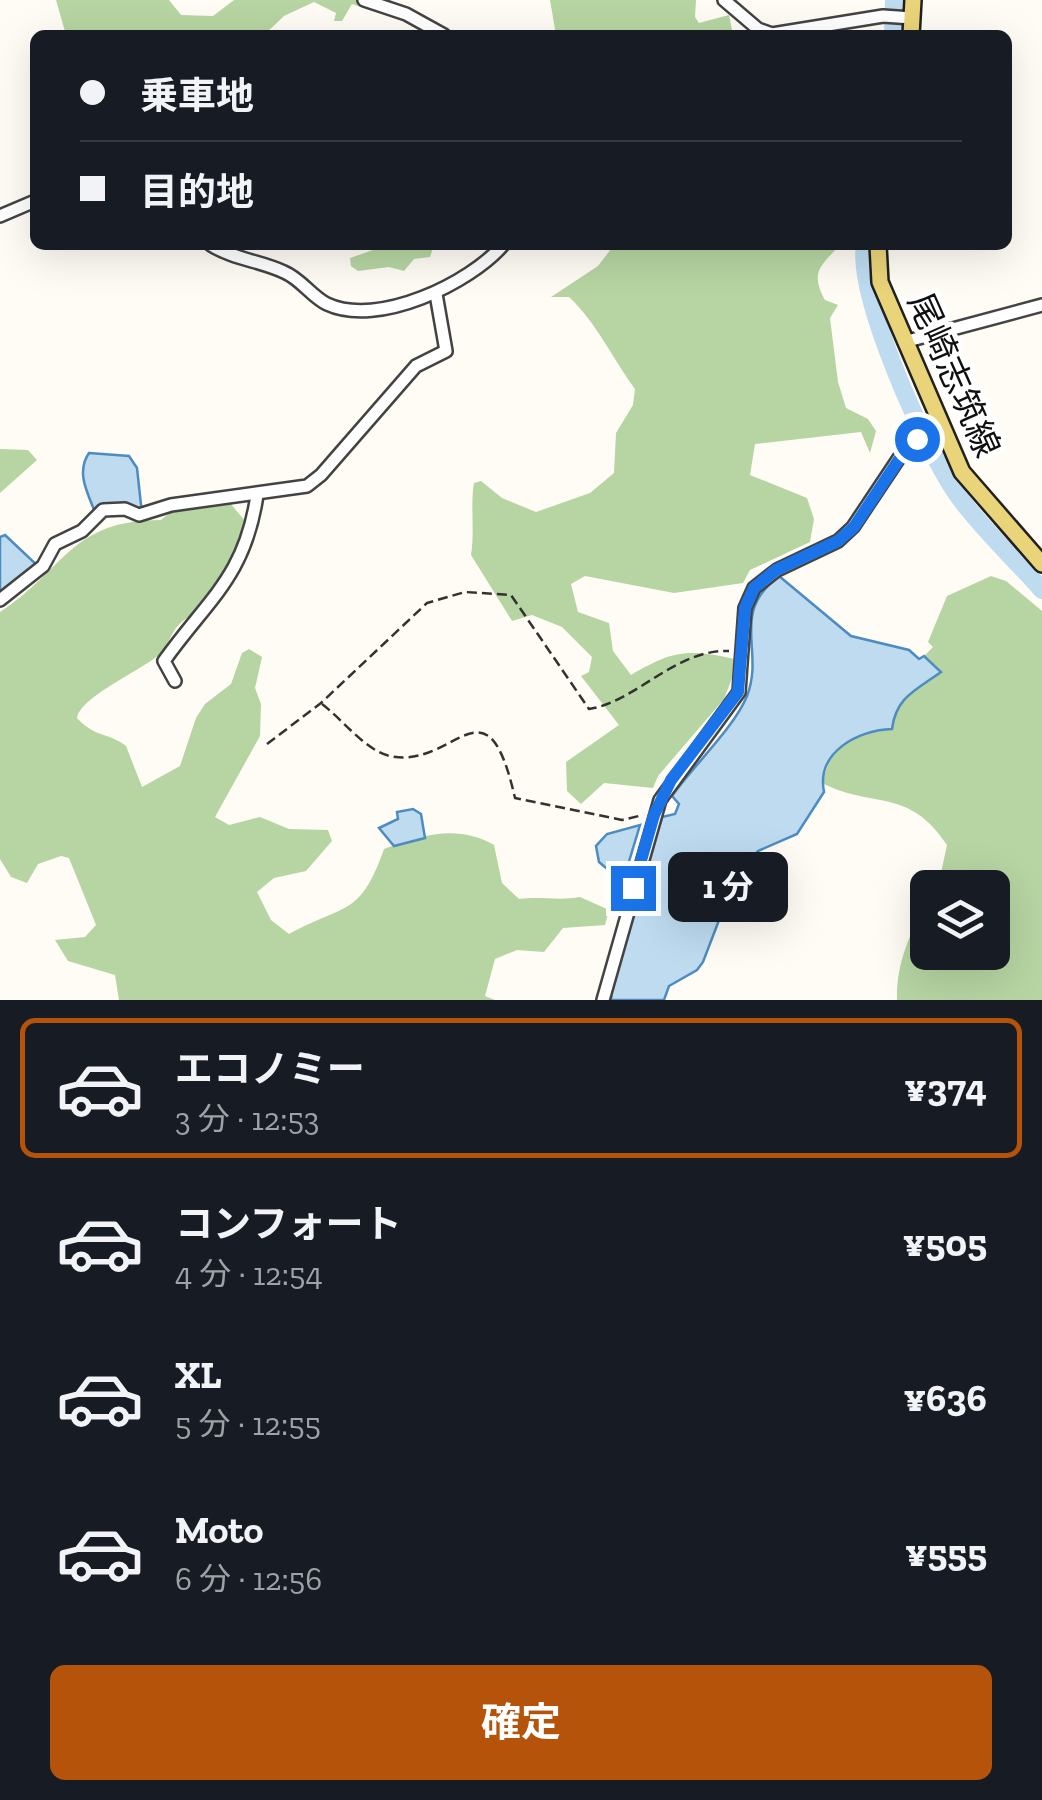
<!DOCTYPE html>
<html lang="ja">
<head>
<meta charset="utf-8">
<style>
	:root { --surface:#171b24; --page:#20242c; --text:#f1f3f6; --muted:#9ea1a6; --line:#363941; --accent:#b45309 }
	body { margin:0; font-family:"Zilla Slab","Noto Sans JP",serif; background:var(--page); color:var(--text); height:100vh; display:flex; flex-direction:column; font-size:38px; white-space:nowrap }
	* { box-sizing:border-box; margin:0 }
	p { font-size:32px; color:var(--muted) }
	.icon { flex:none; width:55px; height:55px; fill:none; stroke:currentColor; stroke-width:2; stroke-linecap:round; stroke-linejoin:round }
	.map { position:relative; height:1000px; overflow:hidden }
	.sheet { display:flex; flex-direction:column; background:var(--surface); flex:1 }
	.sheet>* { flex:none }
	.guide { position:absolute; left:30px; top:30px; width:982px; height:220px; border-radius:15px; box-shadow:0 10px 40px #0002; display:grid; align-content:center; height:220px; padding:0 50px; background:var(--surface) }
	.tools { position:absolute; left:910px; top:870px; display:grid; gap:20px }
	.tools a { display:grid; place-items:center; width:100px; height:100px; border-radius:15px; background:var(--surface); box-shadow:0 10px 40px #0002; font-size:50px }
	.end { position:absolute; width:45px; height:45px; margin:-22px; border:12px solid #1a73e8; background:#fff; box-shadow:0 0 0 5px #fff }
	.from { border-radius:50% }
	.bubble { position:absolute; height:70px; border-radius:15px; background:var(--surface); box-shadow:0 10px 40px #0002; font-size:32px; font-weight:700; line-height:70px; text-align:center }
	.guide b { display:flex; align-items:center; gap:35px; height:95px; font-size:38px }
	.guide b+b { border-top:2px solid var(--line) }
	.guide i { width:25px; height:25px; background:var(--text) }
	ul { padding:18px 0 0; list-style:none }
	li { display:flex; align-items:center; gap:30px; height:140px; margin:0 20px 15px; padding:0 30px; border:5px solid transparent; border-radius:15px }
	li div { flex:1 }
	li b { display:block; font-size:38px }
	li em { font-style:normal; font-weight:700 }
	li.selected { border-color:var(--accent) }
	li>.icon { width:90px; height:90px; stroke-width:1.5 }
	.cta { display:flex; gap:20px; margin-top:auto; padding:20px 50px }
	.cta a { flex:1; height:115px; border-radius:15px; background:var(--accent); color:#fff; font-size:40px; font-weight:700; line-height:115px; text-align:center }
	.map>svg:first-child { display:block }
	.forest { fill:#b6d5a2 }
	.water { fill:#bedbf0; stroke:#4d8cc0; stroke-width:2.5 }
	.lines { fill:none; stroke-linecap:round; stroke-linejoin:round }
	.river { stroke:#bedbf0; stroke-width:18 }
	.minor-casing { stroke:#434343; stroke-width:16 }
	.major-casing { stroke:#212121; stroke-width:20 }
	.path { stroke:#323232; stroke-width:2.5; stroke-dasharray:10 5; stroke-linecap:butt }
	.minor { stroke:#fff; stroke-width:11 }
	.major { stroke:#ead479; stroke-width:15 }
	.route { stroke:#1a73e8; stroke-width:12 }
	.labels { text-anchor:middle; stroke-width:10; stroke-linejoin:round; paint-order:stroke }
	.street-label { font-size:35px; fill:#101010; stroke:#fff }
</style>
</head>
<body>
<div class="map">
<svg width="1042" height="1000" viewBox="0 0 1042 1000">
	<rect width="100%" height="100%" fill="#fefcf5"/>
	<g class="forest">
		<polygon points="56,0 169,0 181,15 213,16 234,0 382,0 402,6 377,3 373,11 352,4 342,21 334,21 336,13 314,2 284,16 264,35 66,35"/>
		<polygon points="550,0 696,0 695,17 699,23 729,15 733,35 556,35"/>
		<polygon points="372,245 434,245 430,257 414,259 404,271 389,267 358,271 351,266 350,258 373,250"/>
		<path d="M614 245H840C822 265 809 271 825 300L838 305 830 318 838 382 846 408 868 419 876 431 870 453 861 432 755 444 750 475 807 498 814 519 810 542 750 570 743 583 674 593 585 576 571 584 578 612 609 623 613 651 631 675C675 649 689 649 739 660L724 699 658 776 653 788 604 783 581 804 567 791 566 762 619 725 581 676 589 672 592 657 562 627 532 615 512 621 471 555C475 530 470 506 474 483L481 481 502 498 536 512 590 493 614 473 616 433 633 405 635 389C613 359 596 322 569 297H551L598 266Z"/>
		<polygon points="0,449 28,450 37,460 0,493"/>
		<path d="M230 503 245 521C242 548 222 591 200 609 192 615 182 620 176 628 170 636 167 647 160 654 142 670 80 697 77 718 95 738 108 732 126 746L142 787 180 766 196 718 205 704 231 684 242 653 249 649 262 657 255 688 261 704 260 736 215 817 229 825 260 817 289 829 328 830 332 841 306 871 274 878 257 892 271 920 289 934C346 903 360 917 384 849 423 835 457 824 494 845L502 883 519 899C541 896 559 901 580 897L609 910 605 925 563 928 544 952 517 950 495 959 485 996 495 1000H119L115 975 68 961 55 940 85 937 96 925 69 858 61 856 38 864 27 883 11 877 0 859V612C66 569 70 520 161 520L177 506Z"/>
		<path d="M991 576 1006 581 1042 611V1000H897C896 966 909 933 927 904L928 952H992V888L938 887 947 845C909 787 873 809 822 783L831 756 853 737 882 730 912 688 924 685 936 666 924 656 933 647 928 642 947 596Z"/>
	</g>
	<g class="water">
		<path d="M89 453 129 456 137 468 142 514 95 512C87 492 76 472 89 453Z"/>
		<polygon points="5,535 39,567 0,594 0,537"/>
		<path d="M779 576 851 636 909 650 919 659 924 656 941 672C916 690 896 697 892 729 858 730 816 752 824 792L797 834 758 851 736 876 703 962 697 970 669 986 664 1000H611L612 981 662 817 675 814 679 804 672 796C693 766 734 728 747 696 765 650 729 614 779 576Z"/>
		<polygon points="413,809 421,814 425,838 394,846 379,828 398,819 397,812"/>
		<polygon points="640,825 624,878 618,878 599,862 596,846 607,834"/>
	</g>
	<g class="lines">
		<g class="river">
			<polyline points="893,35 894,0"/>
			<path d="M865 245C856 296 927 453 959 497 983 530 1015 559 1042 590"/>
		</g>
		<g class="minor-casing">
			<g id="minor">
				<polyline points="364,0 406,14 444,35"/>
				<polyline points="724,0 758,29 772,34 883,16 912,18"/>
				<polyline points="0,216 35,201"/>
				<path d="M211 245C233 259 261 261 284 272 301 279 312 297 327 304 378 328 470 283 503 245"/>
				<polyline points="904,342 1042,305"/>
				<polyline points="0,600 43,566 55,544 82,531 103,510 125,509 139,515 171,505 307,486 321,475 416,366 446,351 436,294"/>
				<path d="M175 681 164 661C208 599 245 577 257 495"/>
				<polyline points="603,1000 660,800 739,692 745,608 754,588 777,570 838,541 853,527 907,446 941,430"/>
			</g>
		</g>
		<g class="major-casing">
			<g id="major">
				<polyline points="911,35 913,0"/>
				<polyline points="878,245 880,282 962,472 1042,564"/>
			</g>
		</g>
		<g class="path">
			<path d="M322 704C343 720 366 751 390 756 456 770 486 671 515 798L622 820 643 815"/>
			<path d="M267 744 321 703 427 603 465 592 511 595 589 709C636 702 675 649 729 651"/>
		</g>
		<use href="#minor" class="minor"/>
		<use href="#major" class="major"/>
	</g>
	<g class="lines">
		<polyline class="route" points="633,888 654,815 671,780 738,692 745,608 754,588 776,570 838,541 854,527 908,446 917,439"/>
	</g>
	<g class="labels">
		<g class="street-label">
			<text transform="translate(954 375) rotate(66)" y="12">尾崎志筑線</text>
		</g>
	</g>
</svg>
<div class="tools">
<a><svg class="icon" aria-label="layers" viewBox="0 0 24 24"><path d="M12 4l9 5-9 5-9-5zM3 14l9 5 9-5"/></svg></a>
</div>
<i class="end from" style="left:917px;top:439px"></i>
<i class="end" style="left:633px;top:888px"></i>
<div class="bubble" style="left:668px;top:852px;width:120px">1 分</div>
<div class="guide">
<b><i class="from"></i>乗車地</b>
<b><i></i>目的地</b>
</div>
</div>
<section class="sheet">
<ul>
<li class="selected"><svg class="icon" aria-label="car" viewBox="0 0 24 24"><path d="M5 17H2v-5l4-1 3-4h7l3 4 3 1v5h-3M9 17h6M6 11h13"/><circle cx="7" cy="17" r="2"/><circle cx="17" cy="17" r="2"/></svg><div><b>エコノミー</b><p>3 分 · 12:53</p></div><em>¥374</em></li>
<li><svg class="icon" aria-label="car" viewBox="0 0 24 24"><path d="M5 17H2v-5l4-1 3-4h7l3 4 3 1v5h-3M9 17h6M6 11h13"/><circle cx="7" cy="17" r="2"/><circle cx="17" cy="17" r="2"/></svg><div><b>コンフォート</b><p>4 分 · 12:54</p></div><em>¥505</em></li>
<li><svg class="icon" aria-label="car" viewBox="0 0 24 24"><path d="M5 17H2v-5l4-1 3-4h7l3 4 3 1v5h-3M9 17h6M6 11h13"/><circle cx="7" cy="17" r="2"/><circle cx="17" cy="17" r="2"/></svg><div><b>XL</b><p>5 分 · 12:55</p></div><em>¥636</em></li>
<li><svg class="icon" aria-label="car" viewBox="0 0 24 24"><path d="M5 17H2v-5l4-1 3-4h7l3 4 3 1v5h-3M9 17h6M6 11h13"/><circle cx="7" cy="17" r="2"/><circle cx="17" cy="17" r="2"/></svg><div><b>Moto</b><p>6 分 · 12:56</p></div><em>¥555</em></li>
</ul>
<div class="cta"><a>確定</a></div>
</section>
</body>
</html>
